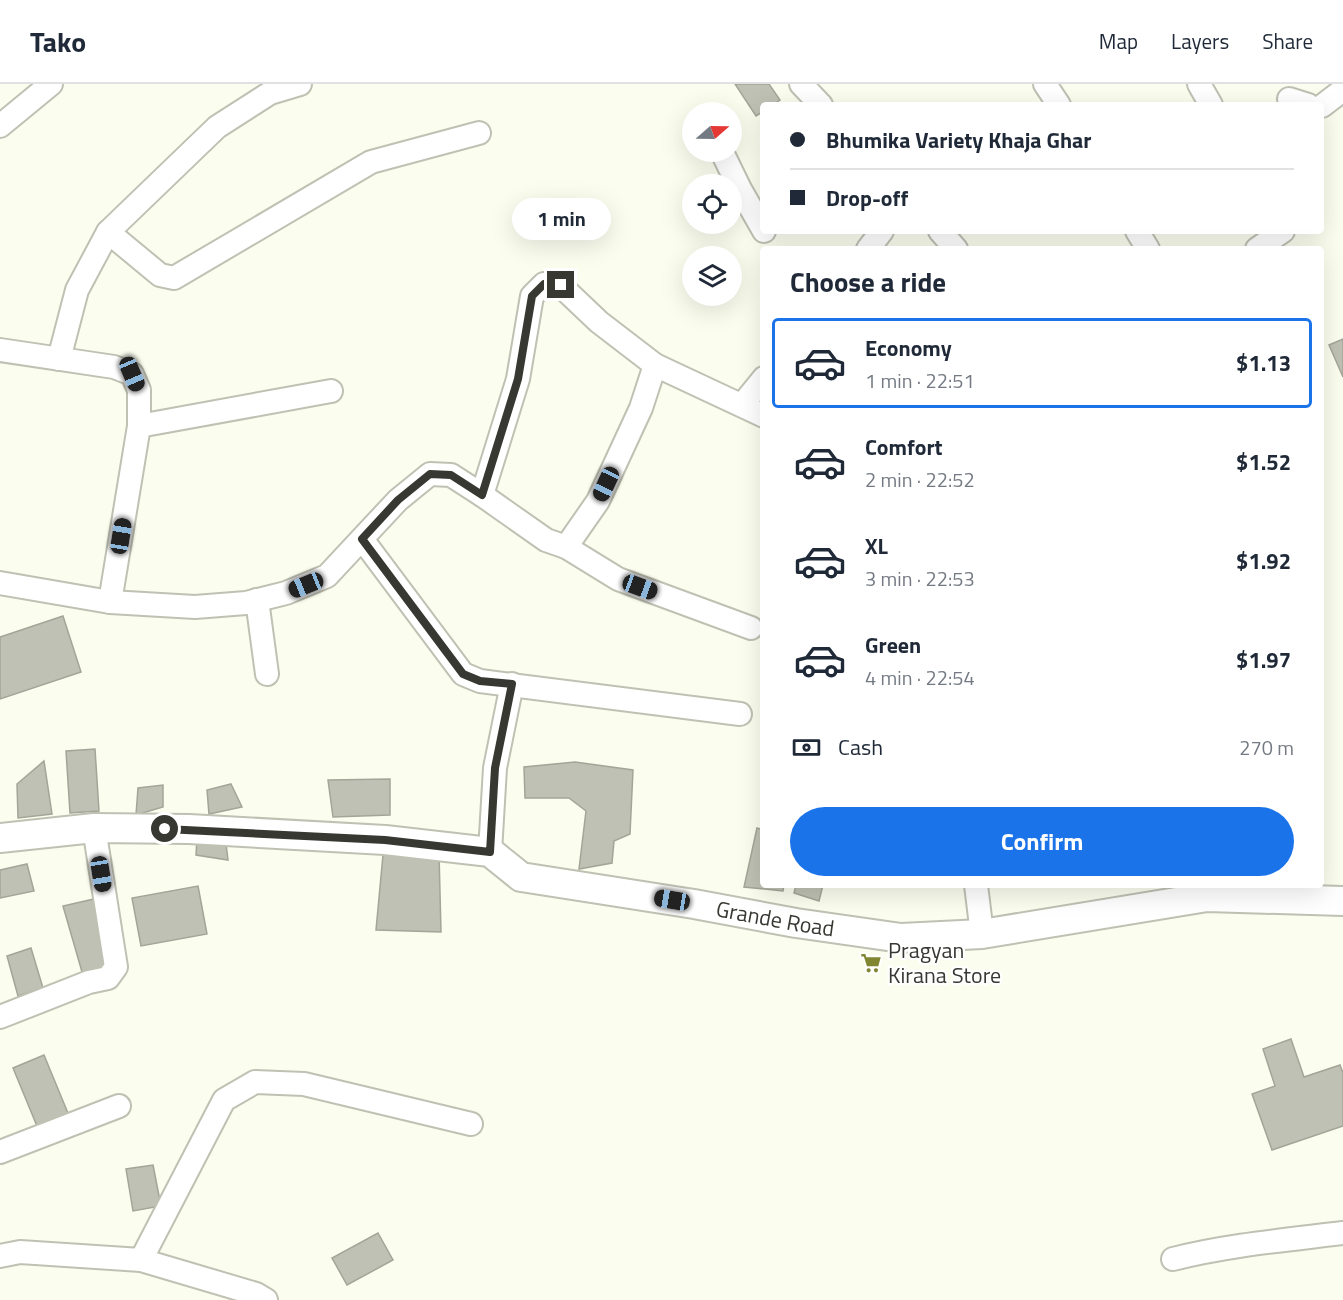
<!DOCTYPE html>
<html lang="en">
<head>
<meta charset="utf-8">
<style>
	:root { --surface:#fff; --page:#f2f2f3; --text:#1f2937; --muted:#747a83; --line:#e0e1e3; --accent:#1a73e8 }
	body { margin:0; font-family:"Titillium Web",sans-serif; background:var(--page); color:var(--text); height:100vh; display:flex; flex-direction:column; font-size:22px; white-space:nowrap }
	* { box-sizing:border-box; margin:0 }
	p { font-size:20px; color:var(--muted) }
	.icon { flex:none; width:33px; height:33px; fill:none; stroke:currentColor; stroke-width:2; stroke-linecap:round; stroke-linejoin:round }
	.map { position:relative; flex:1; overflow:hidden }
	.side { position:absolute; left:760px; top:162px; width:564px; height:642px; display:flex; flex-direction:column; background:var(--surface); border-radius:6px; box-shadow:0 6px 24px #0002 }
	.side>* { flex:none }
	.top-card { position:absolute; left:760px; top:18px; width:564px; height:132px; border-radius:6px; box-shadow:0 6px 24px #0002; display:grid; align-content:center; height:132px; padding:0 30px; background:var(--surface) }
	.needle { width:39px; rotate:70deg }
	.tools { position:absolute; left:682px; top:18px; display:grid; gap:12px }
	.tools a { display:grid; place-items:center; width:60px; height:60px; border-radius:50%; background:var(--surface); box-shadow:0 6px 24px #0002; font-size:30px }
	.end { position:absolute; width:27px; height:27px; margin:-14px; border:8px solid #383833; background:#fff; box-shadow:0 0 0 3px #fff }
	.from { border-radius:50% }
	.bubble { position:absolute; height:42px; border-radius:21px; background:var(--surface); box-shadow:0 6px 24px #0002; font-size:20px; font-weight:700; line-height:42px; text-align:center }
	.car { position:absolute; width:18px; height:36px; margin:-18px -9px; border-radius:8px; box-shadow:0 0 4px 2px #0007; background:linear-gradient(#222 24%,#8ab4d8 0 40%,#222 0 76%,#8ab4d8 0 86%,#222 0) }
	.top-card b { display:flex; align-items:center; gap:21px; height:57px; font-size:22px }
	.top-card b+b { border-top:2px solid var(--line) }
	.top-card i { width:15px; height:15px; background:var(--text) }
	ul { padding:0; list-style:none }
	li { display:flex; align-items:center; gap:18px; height:90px; margin:0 12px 9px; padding:0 18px; border:3px solid transparent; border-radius:6px }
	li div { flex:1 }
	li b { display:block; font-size:22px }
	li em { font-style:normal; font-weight:700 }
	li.selected { border-color:var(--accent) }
	li>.icon { width:54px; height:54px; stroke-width:1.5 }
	h2 { padding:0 30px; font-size:27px; line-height:72px }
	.pay { display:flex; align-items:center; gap:15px; height:66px; padding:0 30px; font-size:22px }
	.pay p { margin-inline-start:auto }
	.cta { display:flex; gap:12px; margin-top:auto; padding:12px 30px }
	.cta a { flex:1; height:69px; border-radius:36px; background:var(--accent); color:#fff; font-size:24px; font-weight:700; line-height:69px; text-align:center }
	header { display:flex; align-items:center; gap:36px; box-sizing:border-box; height:84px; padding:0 30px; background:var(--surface); border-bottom:2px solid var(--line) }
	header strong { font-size:28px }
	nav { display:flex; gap:33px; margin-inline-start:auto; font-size:21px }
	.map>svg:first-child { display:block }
	.building { fill:#bfc1b4; stroke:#a4a598; stroke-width:1.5 }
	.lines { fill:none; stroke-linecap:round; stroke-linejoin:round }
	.minor-casing { stroke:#bfc1b3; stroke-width:26 }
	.tertiary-casing { stroke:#bfc1b3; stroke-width:32 }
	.minor { stroke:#fff; stroke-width:22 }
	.tertiary { stroke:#fff; stroke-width:28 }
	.route { stroke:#383833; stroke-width:8 }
	.labels { text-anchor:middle; stroke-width:4.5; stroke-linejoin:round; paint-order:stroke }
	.street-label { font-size:22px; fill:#383833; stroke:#fff }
	.poi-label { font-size:22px; fill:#383833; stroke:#fff; text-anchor:start }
</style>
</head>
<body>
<header>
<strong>Tako</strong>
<nav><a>Map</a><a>Layers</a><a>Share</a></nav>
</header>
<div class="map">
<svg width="1343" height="1216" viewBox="0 0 1343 1216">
	<rect width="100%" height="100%" fill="#fbfdef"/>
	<g class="building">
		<polygon points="735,0 769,0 780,16 773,21 764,21 764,27 756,32"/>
		<polygon points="1343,255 1343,293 1329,261"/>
		<polygon points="63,532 81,588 0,615 0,553"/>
		<polygon points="95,665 99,727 70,729 66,667"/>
		<polygon points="44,677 52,730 18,734 17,700"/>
		<polygon points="575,678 633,686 630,750 614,757 612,779 579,785 586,727 569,714 525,714 524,683"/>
		<polygon points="390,695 390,731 333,733 328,696"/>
		<polygon points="231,700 242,723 209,730 207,706"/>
		<polygon points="163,701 163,723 136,731 138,704"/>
		<polygon points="757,744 764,746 764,801 784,801 783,807 744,803"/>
		<polygon points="225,751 228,776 196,771 197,754"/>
		<polygon points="384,760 439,769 441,848 376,846"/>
		<polygon points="27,780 34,807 0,814 0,786"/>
		<polygon points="796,801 823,801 819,817 794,809"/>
		<polygon points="198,802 207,850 141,862 132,814"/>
		<polygon points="94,815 111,884 82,888 63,822"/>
		<polygon points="31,864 43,904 18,912 7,872"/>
		<polygon points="1291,955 1304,993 1340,981 1343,989 1343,1042 1272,1066 1252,1010 1275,1002 1263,965"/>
		<polygon points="44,971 70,1034 39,1047 13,984"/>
		<polygon points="153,1081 161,1122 133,1127 126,1085"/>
		<polygon points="378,1149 393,1176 347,1201 332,1174"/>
	</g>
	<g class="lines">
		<g class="minor-casing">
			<g id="minor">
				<polyline points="801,0 821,21"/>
				<polyline points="1045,0 1059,21"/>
				<polyline points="1199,0 1211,21"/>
				<polyline points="1289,15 1308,21"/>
				<polyline points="1322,22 1343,6"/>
				<polyline points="0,42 51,0"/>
				<polyline points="722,68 740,105 764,147"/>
				<polyline points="940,147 956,165"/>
				<polyline points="1137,147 1148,165"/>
				<polyline points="108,148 160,191 174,194 371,78 479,49"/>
				<polyline points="868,165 882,147"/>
				<polyline points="1257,165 1283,147"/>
				<polyline points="0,266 114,283 132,290 139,306 139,342 110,518"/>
				<polyline points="59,275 77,206 108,148 217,43 270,9 300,0"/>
				<polyline points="742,321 764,294"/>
				<polyline points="139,342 331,307"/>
				<polyline points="482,411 546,456 566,463 618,495 751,544"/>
				<polyline points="362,455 463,590 480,597 740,630"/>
				<polyline points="566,463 598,417 641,324 655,281"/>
				<polyline points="0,499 110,518 195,523 246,519 286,509 327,492 398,416 430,390 451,391 482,411 518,295 532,212 544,200 560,201 599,238 655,281 764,332"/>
				<polyline points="257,516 267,590"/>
				<polyline points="490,768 495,684 512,600"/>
				<polyline points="976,801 982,850"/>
				<polyline points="0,933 89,898 108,894 116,883 94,744"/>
				<polyline points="0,1068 119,1022"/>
				<polyline points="0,1172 20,1168 141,1176 256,1210 266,1216"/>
				<path d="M1173 1175C1228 1161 1286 1156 1343 1149"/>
				<polyline points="141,1176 224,1016 255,998 304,1000 471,1040"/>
			</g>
		</g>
		<g class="tertiary-casing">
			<g id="tertiary">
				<path id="s1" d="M0 754 94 744 189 745 385 756 490 768 521 793 694 820 796 839 901 854 982 850 1207 813 1343 817"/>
			</g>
		</g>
		<use href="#minor" class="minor"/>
		<use href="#tertiary" class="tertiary"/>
	</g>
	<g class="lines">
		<polyline class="route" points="165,745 385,756 490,768 495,684 512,600 480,597 463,590 362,455 398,416 430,390 451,391 482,411 518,295 532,212 544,200 561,201"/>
	</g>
	<defs>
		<g id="supermarket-bare" transform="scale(1.62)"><path d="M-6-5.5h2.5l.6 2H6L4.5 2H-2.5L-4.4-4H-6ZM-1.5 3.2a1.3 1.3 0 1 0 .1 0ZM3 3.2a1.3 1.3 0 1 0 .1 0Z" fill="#808632" stroke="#fff" stroke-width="2.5" paint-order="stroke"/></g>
	</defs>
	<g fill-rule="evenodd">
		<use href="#supermarket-bare" x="871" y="879"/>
	</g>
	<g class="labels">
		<g class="street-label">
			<text dy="8" stroke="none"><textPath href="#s1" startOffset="789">Grande Road</textPath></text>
		</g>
		<g class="poi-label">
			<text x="888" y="874">Pragyan<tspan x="888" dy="25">Kirana Store</tspan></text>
		</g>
	</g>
</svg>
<div class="tools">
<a><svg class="needle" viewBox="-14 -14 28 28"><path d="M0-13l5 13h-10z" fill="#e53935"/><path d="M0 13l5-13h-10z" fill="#747a83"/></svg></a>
<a><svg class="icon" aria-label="locate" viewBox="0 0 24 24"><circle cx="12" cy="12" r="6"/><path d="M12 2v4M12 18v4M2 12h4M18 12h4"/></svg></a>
<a><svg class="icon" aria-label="layers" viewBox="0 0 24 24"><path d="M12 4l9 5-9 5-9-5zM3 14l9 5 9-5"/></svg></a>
</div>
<i class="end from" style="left:165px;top:745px"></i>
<i class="end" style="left:561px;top:201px"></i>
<div class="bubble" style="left:512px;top:114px;width:99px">1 min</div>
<i class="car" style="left:132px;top:290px;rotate:157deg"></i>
<i class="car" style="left:606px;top:400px;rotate:205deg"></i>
<i class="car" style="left:121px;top:452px;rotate:9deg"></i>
<i class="car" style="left:306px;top:501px;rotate:248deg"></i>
<i class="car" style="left:640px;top:503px;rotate:110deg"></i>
<i class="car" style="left:101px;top:790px;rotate:171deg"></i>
<i class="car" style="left:672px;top:816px;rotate:279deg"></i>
<div class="top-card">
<b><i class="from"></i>Bhumika Variety Khaja Ghar</b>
<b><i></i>Drop-off</b>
</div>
<section class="side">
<h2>Choose a ride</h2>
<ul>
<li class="selected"><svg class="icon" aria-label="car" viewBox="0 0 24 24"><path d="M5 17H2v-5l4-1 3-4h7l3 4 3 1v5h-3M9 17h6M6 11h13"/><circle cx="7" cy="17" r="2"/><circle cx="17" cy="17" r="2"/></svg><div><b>Economy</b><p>1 min · 22:51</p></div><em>$1.13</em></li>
<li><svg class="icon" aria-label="car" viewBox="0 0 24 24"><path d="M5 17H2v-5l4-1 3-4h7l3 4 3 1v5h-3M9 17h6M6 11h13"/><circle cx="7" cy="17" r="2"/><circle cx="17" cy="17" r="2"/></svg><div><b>Comfort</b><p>2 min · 22:52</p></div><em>$1.52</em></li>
<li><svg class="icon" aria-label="car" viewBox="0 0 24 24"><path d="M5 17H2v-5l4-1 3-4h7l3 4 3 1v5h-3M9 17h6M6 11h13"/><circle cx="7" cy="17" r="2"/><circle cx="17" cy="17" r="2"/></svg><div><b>XL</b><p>3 min · 22:53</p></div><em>$1.92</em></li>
<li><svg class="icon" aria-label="car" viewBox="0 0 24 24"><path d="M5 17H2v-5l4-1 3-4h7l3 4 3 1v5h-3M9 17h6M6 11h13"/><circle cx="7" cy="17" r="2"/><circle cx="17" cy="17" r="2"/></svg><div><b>Green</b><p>4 min · 22:54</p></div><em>$1.97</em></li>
</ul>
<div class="pay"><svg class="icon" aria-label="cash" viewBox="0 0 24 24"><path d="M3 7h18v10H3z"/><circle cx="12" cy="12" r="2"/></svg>Cash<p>270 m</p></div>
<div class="cta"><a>Confirm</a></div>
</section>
</div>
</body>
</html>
